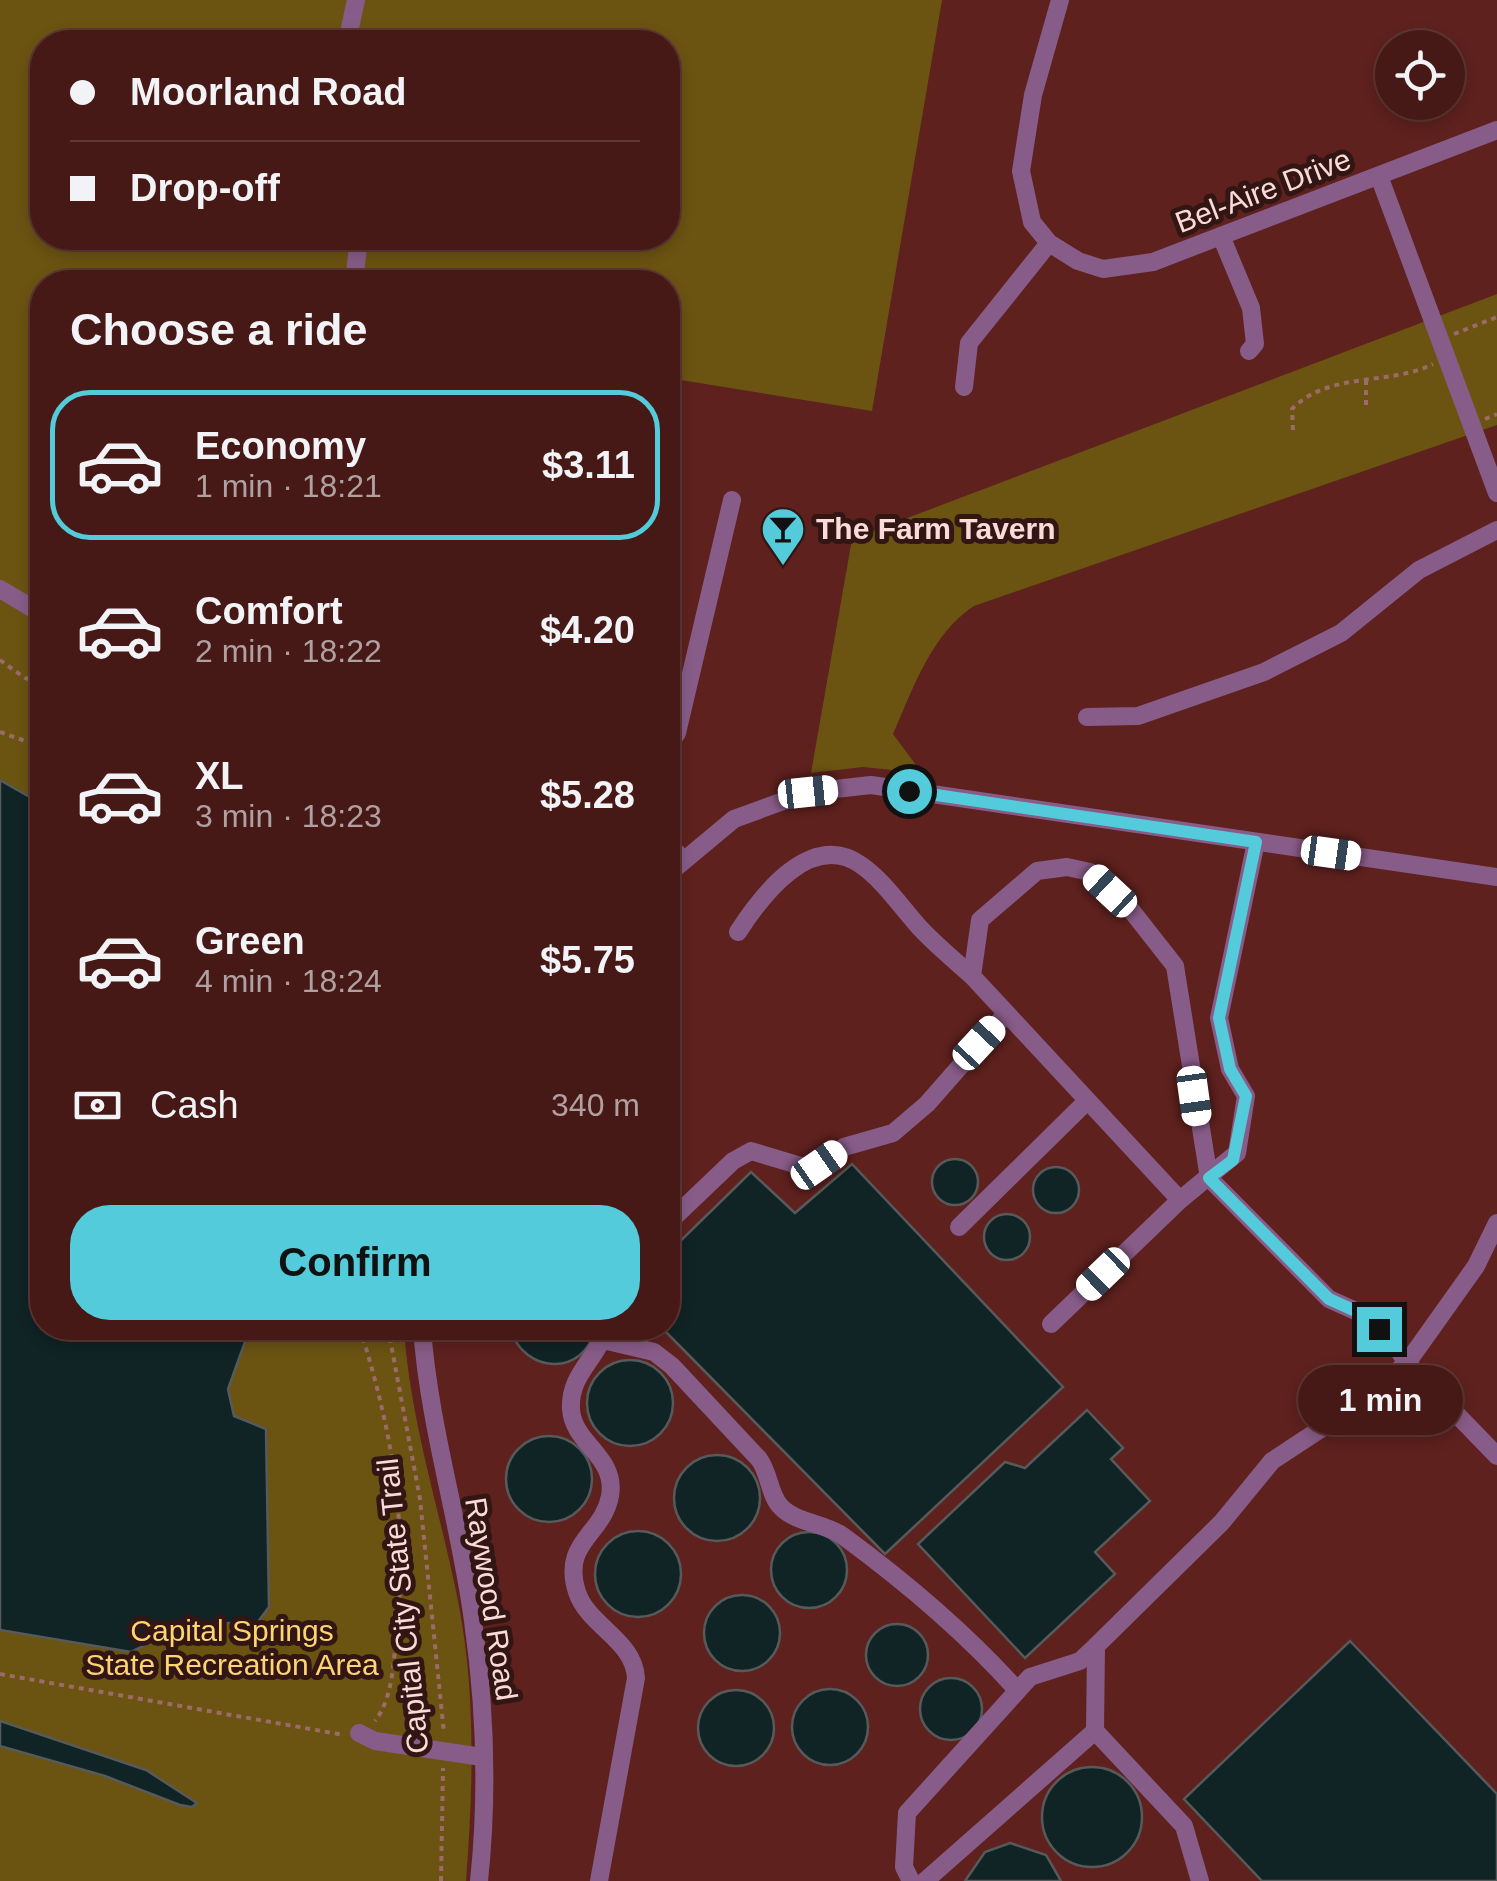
<!DOCTYPE html>
<html lang="en">
<head>
<meta charset="utf-8">
<style>
	:root { --surface:#461916; --page:#502623; --text:#f1f3f6; --muted:#b0a0a1; --line:#5e3835; --accent:#53cbda }
	body { margin:0; font-family:Helvetica,sans-serif; background:var(--page); color:var(--text); height:100vh; display:flex; flex-direction:column; font-size:38px; white-space:nowrap }
	* { box-sizing:border-box; margin:0 }
	p { font-size:32px; color:var(--muted) }
	.icon { flex:none; width:55px; height:55px; fill:none; stroke:currentColor; stroke-width:2; stroke-linecap:round; stroke-linejoin:round }
	.map { position:relative; flex:1; overflow:hidden }
	.details { position:absolute; left:30px; top:270px; width:650px; height:1070px; display:flex; flex-direction:column; background:var(--surface); border-radius:40px; box-shadow:0 5px 15px #0003,0 0 0 2px var(--line) }
	.details>* { flex:none }
	.guide { position:absolute; left:30px; top:30px; width:650px; height:220px; border-radius:40px; box-shadow:0 5px 15px #0003,0 0 0 2px var(--line); display:grid; align-content:center; height:220px; padding:0 40px; background:var(--surface) }
	.controls { position:absolute; left:1375px; top:30px; display:grid; gap:20px }
	.controls a { display:grid; place-items:center; width:90px; height:90px; border-radius:50%; background:var(--surface); box-shadow:0 5px 15px #0003,0 0 0 2px var(--line); font-size:50px }
	.end { position:absolute; width:45px; height:45px; margin:-22px; border:12px solid #53cbda; background:#111; box-shadow:0 0 0 5px #111 }
	.from { border-radius:50% }
	.bubble { position:absolute; height:70px; border-radius:35px; background:var(--surface); box-shadow:0 5px 15px #0003,0 0 0 2px var(--line); font-size:32px; font-weight:700; line-height:70px; text-align:center }
	.car { position:absolute; width:30px; height:60px; margin:-30px -15px; border-radius:12px; box-shadow:0 0 8px 2px #0007; background:linear-gradient(#fff 24%,#345 0 40%,#fff 0 76%,#345 0 86%,#fff 0) }
	.guide b { display:flex; align-items:center; gap:35px; height:95px; font-size:38px }
	.guide b+b { border-top:2px solid var(--line) }
	.guide i { width:25px; height:25px; background:var(--text) }
	ul { padding:0; list-style:none }
	li { display:flex; align-items:center; gap:30px; height:150px; margin:0 20px 15px; padding:0 20px; border:5px solid transparent; border-radius:40px }
	li div { flex:1 }
	li b { display:block; font-size:38px }
	li em { font-style:normal; font-weight:700 }
	li.selected { border-color:var(--accent) }
	li>.icon { width:90px; height:90px; stroke-width:1.5 }
	h2 { padding:0 40px; font-size:45px; line-height:120px }
	.pay { display:flex; align-items:center; gap:25px; height:110px; padding:0 40px; font-size:38px }
	.pay p { margin-inline-start:auto }
	.cta { display:flex; gap:20px; margin-top:auto; padding:20px 40px }
	.cta a { flex:1; height:115px; border-radius:40px; background:var(--accent); color:#111; font-size:40px; font-weight:700; line-height:115px; text-align:center }
	.map>svg:first-child { display:block }
	.green { fill:#6b5312; fill-rule:evenodd }
	.water { fill:#102325; stroke:#565a5a; stroke-width:2.5 }
	.lines { fill:none; stroke-linecap:round; stroke-linejoin:round }
	.path { stroke:#9c6b67; stroke-width:4; stroke-dasharray:5 5; stroke-linecap:butt }
	.minor { stroke:#885c88; stroke-width:18 }
	.route { stroke:#53cbda; stroke-width:12 }
	.labels { text-anchor:middle; stroke-width:10; stroke-linejoin:round; paint-order:stroke }
	.street-label { font-size:30px; fill:#fbdbd7; stroke:#321614 }
	.poi-label { font-size:30px; font-weight:bold; fill:#fbdbd7; stroke:#321614; text-anchor:start }
	.park-label { font-size:30px; fill:#fed472; stroke:#321614 }
</style>
</head>
<body>
<div class="map">
<svg width="1497" height="1881" viewBox="0 0 1497 1881">
	<rect width="100%" height="100%" fill="#5e211e"/>
	<g class="green">
		<path d="M0 0H942L872 411 668 378V282H42V1328H404C410 1422 441 1513 459 1606 476 1696 473 1790 466 1881H0ZM42 42H668V238H42Z"/>
		<path d="M1497 294V425L974 606C931 634 913 689 893 734L922 773 863 767 811 773 852 539Z"/>
	</g>
	<g class="water">
		<polygon points="0,780 42,804 42,1328 250,1328 228,1389 234,1416 266,1429 269,1607 257,1623 191,1623 131,1652 0,1630"/>
		<circle cx="955" cy="1182" r="23"/>
		<polygon points="852,1164 1063,1387 885,1554 662,1328 668,1328 668,1253 751,1172 795,1213"/>
		<circle cx="1056" cy="1190" r="23"/>
		<circle cx="1007" cy="1237" r="23"/>
		<path d="M510 1328H595C585 1378 523 1374 510 1328Z"/>
		<circle cx="630" cy="1403" r="43"/>
		<polygon points="1087,1410 1123,1448 1111,1459 1150,1501 1095,1552 1115,1574 1025,1658 918,1544 1005,1462 1025,1468"/>
		<circle cx="549" cy="1479" r="43"/>
		<circle cx="717" cy="1498" r="43"/>
		<circle cx="638" cy="1574" r="43"/>
		<circle cx="809" cy="1570" r="38"/>
		<circle cx="742" cy="1633" r="38"/>
		<circle cx="897" cy="1655" r="31"/>
		<polygon points="1350,1641 1497,1794 1497,1881 1262,1881 1184,1799"/>
		<circle cx="951" cy="1709" r="31"/>
		<circle cx="830" cy="1727" r="38"/>
		<circle cx="736" cy="1728" r="38"/>
		<polygon points="0,1721 146,1770 197,1803 192,1807 180,1805 105,1776 0,1746"/>
		<circle cx="1092" cy="1817" r="50"/>
		<polygon points="1010,1843 1046,1855 1061,1881 965,1881 985,1852"/>
	</g>
	<g class="lines">
		<g class="path">
			<polyline points="1454,334 1497,317"/>
			<polyline points="1366,380 1366,405"/>
			<polyline points="1485,419 1497,414"/>
			<path d="M1293 430 1292 409C1329 371 1389 386 1433 364"/>
			<polyline points="0,660 25,678 42,682"/>
			<polyline points="0,732 42,747"/>
			<path d="M360 1328C394 1438 408 1525 396 1640 393 1667 392 1699 375 1721"/>
			<polyline points="388,1328 420,1499 444,1733"/>
			<polyline points="0,1674 344,1735"/>
			<polyline points="441,1881 443,1768"/>
		</g>
		<g class="minor">
			<polyline points="1060,0 1033,95 1021,171 1032,222 1049,243 1078,261 1103,269 1153,262 1497,130"/>
			<polyline points="347,42 356,0"/>
			<polyline points="1379,176 1497,493"/>
			<polyline points="1221,236 1251,308 1255,344 1249,351"/>
			<polyline points="354,282 359,238"/>
			<polyline points="964,387 969,343 1049,243"/>
			<polyline points="0,589 42,614"/>
			<polyline points="1087,717 1138,716 1264,672 1341,633 1419,570 1497,530"/>
			<polyline points="668,745 677,733 732,500"/>
			<polyline points="668,844 684,860"/>
			<polyline points="668,874 734,819 808,792 871,785 1497,877"/>
			<path d="M738 932C762 895 811 830 861 865 884 881 901 907 920 928 936 945 954 960 972 976"/>
			<polyline points="1180,1200 972,976 980,920 1037,871 1067,867 1090,872 1131,910 1175,966 1209,1178 1329,1299 1360,1313 1391,1339 1407,1363 1497,1456"/>
			<polyline points="668,1223 733,1161 751,1151 801,1166 819,1165 844,1147 893,1133 927,1104 1006,1014"/>
			<polyline points="959,1227 1086,1102"/>
			<polyline points="1051,1324 1180,1200 1237,1153 1246,1096 1230,1069 1219,1018 1256,842"/>
			<path d="M422 1328C429 1427 460 1522 473 1621 485 1705 488 1796 479 1881"/>
			<path d="M603 1340 654 1352 672 1366 759 1459C770 1474 769 1495 781 1507 796 1523 825 1523 843 1536 907 1583 964 1631 1017 1690"/>
			<polyline points="359,1733 375,1741 482,1757"/>
			<path d="M599 1881 636 1678C634 1640 588 1626 577 1592 561 1542 603 1535 610 1496 617 1456 573 1444 571 1409 569 1373 599 1359 605 1328"/>
			<polyline points="911,1881 904,1867 907,1813 1030,1677 1080,1661 1096,1646"/>
			<polyline points="925,1881 1095,1731"/>
			<polyline points="1200,1881 1184,1826 1095,1731 1096,1646 1222,1522 1272,1461 1348,1411 1407,1363 1476,1266 1497,1223"/>
		</g>
	</g>
	<g class="lines">
		<polyline class="route" points="909,791 1256,842 1219,1018 1230,1069 1246,1096 1233,1160 1209,1178 1329,1299 1360,1313 1379,1329"/>
	</g>
	<defs>
		<g id="bar-pin" transform="scale(2.25)"><path d="M0 17L-7.5 6A9.5 9.5 0 1 1 7.5 6Z" fill="#53cbda" stroke="#321614"/><path d="M-6-5H6L.8 .8V4.5H3.5V6h-7V4.5H-.8V.8Z" fill="#111"/></g>
	</defs>
	<g fill-rule="evenodd">
		<use href="#bar-pin" x="783" y="529"/>
	</g>
	<g class="labels">
		<g class="street-label">
			<text transform="translate(1263 191) rotate(-21)" y="10">Bel-Aire Drive</text>
			<text transform="translate(491 1599) rotate(81)" y="10">Raywood Road</text>
			<text transform="translate(403 1606) rotate(-96)" y="10">Capital City State Trail</text>
		</g>
		<g class="poi-label">
			<text x="816" y="539">The Farm Tavern</text>
		</g>
		<g class="park-label">
			<text x="232" y="1641">Capital Springs<tspan x="232" dy="34">State Recreation Area</tspan></text>
		</g>
	</g>
</svg>
<div class="controls">
<a><svg class="icon" aria-label="locate" viewBox="0 0 24 24"><circle cx="12" cy="12" r="6"/><path d="M12 2v4M12 18v4M2 12h4M18 12h4"/></svg></a>
</div>
<i class="end from" style="left:909px;top:791px"></i>
<i class="end" style="left:1379px;top:1329px"></i>
<div class="bubble" style="left:1298px;top:1365px;width:165px">1 min</div>
<i class="car" style="left:808px;top:792px;rotate:84deg"></i>
<i class="car" style="left:1331px;top:853px;rotate:98deg"></i>
<i class="car" style="left:1110px;top:891px;rotate:313deg"></i>
<i class="car" style="left:979px;top:1043px;rotate:43deg"></i>
<i class="car" style="left:1194px;top:1096px;rotate:172deg"></i>
<i class="car" style="left:819px;top:1165px;rotate:55deg"></i>
<i class="car" style="left:1103px;top:1274px;rotate:226deg"></i>
<div class="guide">
<b><i class="from"></i>Moorland Road</b>
<b><i></i>Drop-off</b>
</div>
<section class="details">
<h2>Choose a ride</h2>
<ul>
<li class="selected"><svg class="icon" aria-label="car" viewBox="0 0 24 24"><path d="M5 17H2v-5l4-1 3-4h7l3 4 3 1v5h-3M9 17h6M6 11h13"/><circle cx="7" cy="17" r="2"/><circle cx="17" cy="17" r="2"/></svg><div><b>Economy</b><p>1 min · 18:21</p></div><em>$3.11</em></li>
<li><svg class="icon" aria-label="car" viewBox="0 0 24 24"><path d="M5 17H2v-5l4-1 3-4h7l3 4 3 1v5h-3M9 17h6M6 11h13"/><circle cx="7" cy="17" r="2"/><circle cx="17" cy="17" r="2"/></svg><div><b>Comfort</b><p>2 min · 18:22</p></div><em>$4.20</em></li>
<li><svg class="icon" aria-label="car" viewBox="0 0 24 24"><path d="M5 17H2v-5l4-1 3-4h7l3 4 3 1v5h-3M9 17h6M6 11h13"/><circle cx="7" cy="17" r="2"/><circle cx="17" cy="17" r="2"/></svg><div><b>XL</b><p>3 min · 18:23</p></div><em>$5.28</em></li>
<li><svg class="icon" aria-label="car" viewBox="0 0 24 24"><path d="M5 17H2v-5l4-1 3-4h7l3 4 3 1v5h-3M9 17h6M6 11h13"/><circle cx="7" cy="17" r="2"/><circle cx="17" cy="17" r="2"/></svg><div><b>Green</b><p>4 min · 18:24</p></div><em>$5.75</em></li>
</ul>
<div class="pay"><svg class="icon" aria-label="cash" viewBox="0 0 24 24"><path d="M3 7h18v10H3z"/><circle cx="12" cy="12" r="2"/></svg>Cash<p>340 m</p></div>
<div class="cta"><a>Confirm</a></div>
</section>
</div>
</body>
</html>
